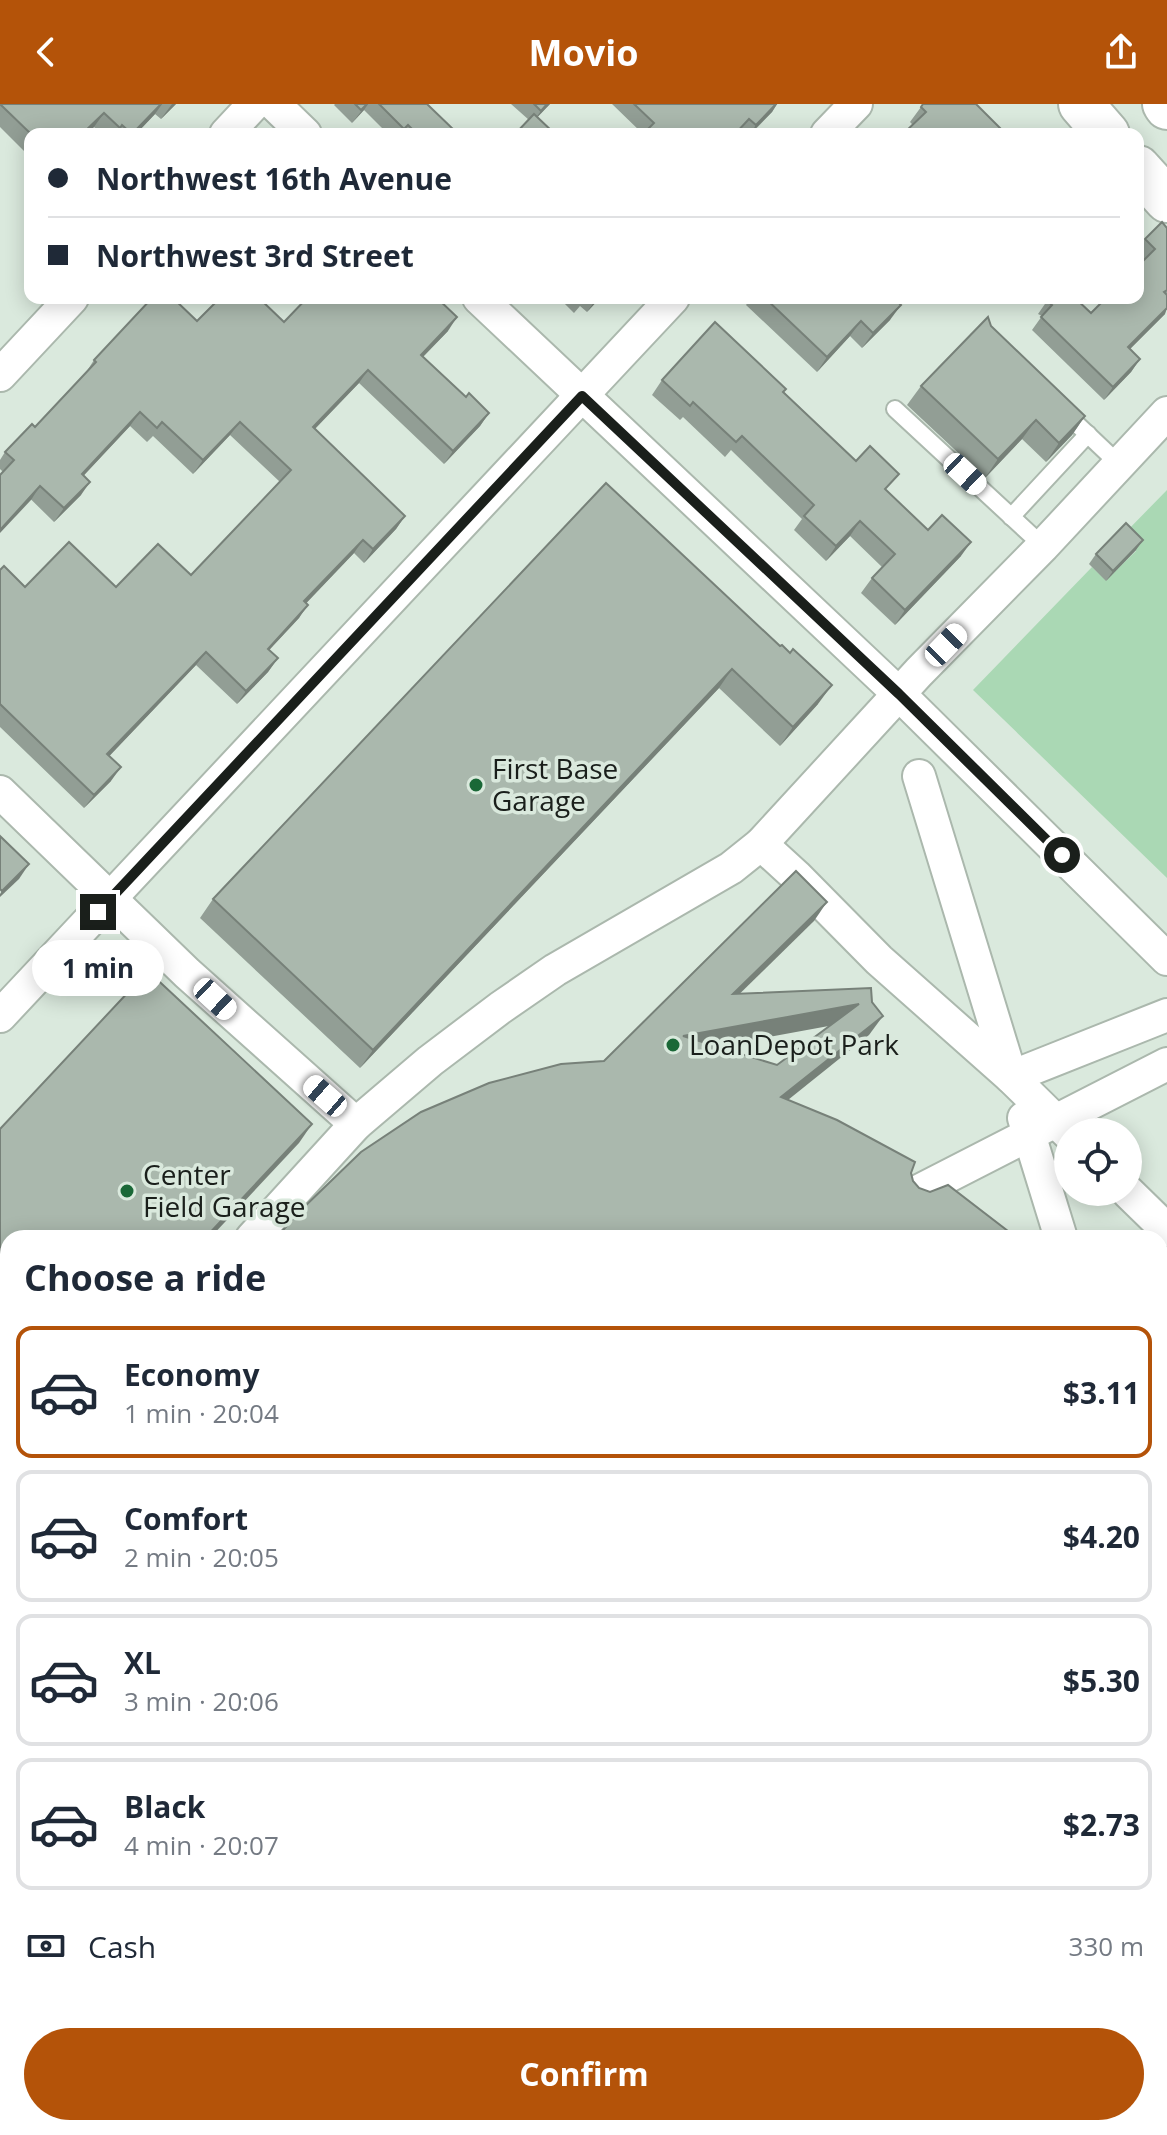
<!DOCTYPE html>
<html lang="en">
<head>
<meta charset="utf-8">
<style>
	:root { --surface:#fff; --page:#f2f2f3; --text:#1f2937; --muted:#747a83; --line:#e0e1e3; --accent:#b45309 }
	body { margin:0; font-family:"Open Sans",sans-serif; background:var(--page); color:var(--text); height:100vh; display:flex; flex-direction:column; font-size:30px; white-space:nowrap }
	* { box-sizing:border-box; margin:0 }
	p { font-size:26px; color:var(--muted) }
	.icon { flex:none; width:44px; height:44px; fill:none; stroke:currentColor; stroke-width:2; stroke-linecap:round; stroke-linejoin:round }
	.map { position:relative; flex:1; overflow:hidden }
	.drawer { position:absolute; left:0px; top:1126px; width:1168px; height:906px; display:flex; flex-direction:column; background:var(--surface); border-radius:24px 24px 0 0; box-shadow:0 4px 20px #0003 }
	.drawer>* { flex:none }
	.guide { position:absolute; left:24px; top:24px; width:1120px; height:176px; border-radius:16px; box-shadow:0 4px 20px #0003; display:grid; align-content:center; height:176px; padding:0 24px; background:var(--surface) }
	.buttons { position:absolute; left:1054px; top:1014px; display:grid; gap:16px }
	.buttons a { display:grid; place-items:center; width:88px; height:88px; border-radius:50%; background:var(--surface); box-shadow:0 4px 20px #0003; font-size:40px }
	.end { position:absolute; width:36px; height:36px; margin:-18px; border:10px solid #1a1f1b; background:#fff; box-shadow:0 0 0 4px #fff }
	.from { border-radius:50% }
	.bubble { position:absolute; height:56px; border-radius:28px; background:var(--surface); box-shadow:0 4px 20px #0003; font-size:26px; font-weight:700; line-height:56px; text-align:center }
	.car { position:absolute; width:24px; height:48px; margin:-24px -12px; border-radius:10px; box-shadow:0 0 6px 2px #0007; background:linear-gradient(#fff 24%,#345 0 40%,#fff 0 76%,#345 0 86%,#fff 0) }
	.guide b { display:flex; align-items:center; gap:28px; height:76px; font-size:30px }
	.guide b+b { border-top:2px solid var(--line) }
	.guide i { width:20px; height:20px; background:var(--text) }
	ul { padding:0; list-style:none }
	li { display:flex; align-items:center; gap:24px; height:132px; margin:0 16px 12px; padding:0 8px; border:4px solid var(--line); border-radius:16px }
	li div { flex:1 }
	li b { display:block; font-size:30px }
	li em { font-style:normal; font-weight:700 }
	li.on { border-color:var(--accent) }
	li>.icon { width:72px; height:72px; stroke-width:1.5 }
	h2 { padding:0 24px; font-size:36px; line-height:96px }
	.pay { display:flex; align-items:center; gap:20px; height:88px; padding:0 24px; font-size:30px }
	.pay p { margin-inline-start:auto }
	.cta { display:flex; gap:16px; margin-top:auto; padding:16px 24px }
	.cta a { flex:1; height:92px; border-radius:48px; background:var(--accent); color:#fff; font-size:32px; font-weight:700; line-height:92px; text-align:center }
	header { display:flex; justify-content:space-between; align-items:center; height:104px; padding:0 24px; background:var(--accent); color:#fff; font-size:36px; font-weight:700 }
	.map>svg:first-child { display:block }
	.green { fill:#aad8b4 }
	.lines { fill:none; stroke-linecap:round; stroke-linejoin:round }
	.lane-casing { stroke:#abb8ad; stroke-width:20 }
	.street-casing { stroke:#abb8ad; stroke-width:36 }
	.secondary-casing { stroke:#abb8ad; stroke-width:48 }
	.lane { stroke:#fff; stroke-width:16 }
	.street { stroke:#fff; stroke-width:32 }
	.secondary { stroke:#fff; stroke-width:44 }
	.wall { fill:#929e95 }
	.shaded-wall { fill:#778179 }
	.building { fill:#aab8ad; stroke:#778179; stroke-width:2; fill-rule:evenodd }
	.route { stroke:#1a1f1b; stroke-width:10 }
	.poi-dot { fill:#1a6837; stroke:#dae9dd; stroke-width:3 }
	.labels { text-anchor:middle; stroke-width:7; stroke-linejoin:round; paint-order:stroke }
	.poi-label { font-size:28px; fill:#1a1f1b; stroke:#dae9dd; text-anchor:start }
</style>
</head>
<body>
<header><svg class="icon" aria-label="back" viewBox="0 0 24 24"><path d="M15 5l-7 7 7 7"/></svg>Movio<svg class="icon" aria-label="share" viewBox="0 0 24 24"><path d="M12 15V3M7 8l5-5 5 5M5 13v7h14v-7"/></svg></header>
<div class="map">
<svg width="1167" height="2031" viewBox="0 0 1167 2031">
	<rect width="100%" height="100%" fill="#dae9dd"/>
	<polygon class="green" points="1167,386 1167,774 973,586 1092,463 1106,476 1136,447 1122,432"/>
	<g class="lines">
		<g class="lane-casing">
			<g id="lane">
				<polyline points="895,305 1043,442"/>
				<polyline points="1063,307 1120,361"/>
				<polyline points="1011,413 1088,330"/>
				<polyline points="266,2031 267,2030 269,2031"/>
			</g>
		</g>
		<g class="street-casing">
			<g id="street">
				<polyline points="274,0 305,30"/>
				<polyline points="226,30 254,0"/>
				<polyline points="827,30 856,0"/>
				<polyline points="479,194 899,590 1167,855"/>
				<polyline points="0,271 72,194"/>
				<polyline points="919,672 1011,973 1167,911"/>
				<polyline points="0,688 187,869 356,1020"/>
				<polyline points="761,740 796,772 879,856 1011,973 1068,1029"/>
				<polyline points="0,912 673,194"/>
				<polyline points="1024,1014 1061,1134"/>
				<polyline points="917,1088 1167,960"/>
				<polyline points="1128,1088 1167,1126"/>
				<polyline points="252,1134 356,1020 430,957 500,904 555,866 731,764 761,740 919,568 1043,442 1167,309"/>
				<polyline points="0,1543 8,1528"/>
				<polyline points="1160,1604 1167,1597"/>
				<polyline points="0,1632 8,1640"/>
				<polyline points="1160,1796 1167,1802"/>
				<polyline points="404,2024 411,2031"/>
				<polyline points="158,2031 164,2024"/>
				<polyline points="763,2031 769,2024"/>
			</g>
		</g>
		<g class="secondary-casing">
			<g id="secondary">
				<polyline points="1081,0 1107,30"/>
				<polyline points="1165,0 1167,3"/>
				<polyline points="1138,64 1167,96"/>
			</g>
		</g>
		<use href="#lane" class="lane"/>
		<use href="#street" class="street"/>
		<use href="#secondary" class="secondary"/>
	</g>
	<g class="wall">
		<polygon points="0,0 176,0 161,15 155,10 136,30 101,30 94,23 86,30 30,30 30,53 0,23"/>
		<polygon points="335,0 427,0 456,28 463,30 388,30 364,6 352,19 334,1"/>
		<polygon points="511,0 550,0 537,13 529,16"/>
		<polygon points="612,0 777,0 772,8 751,30 744,30 741,27 738,30 643,30"/>
		<polygon points="921,3 1001,25 997,30 903,30 913,21 910,18"/>
		<polygon points="1167,124 1167,189 1165,210 1130,245 1140,255 1131,268 1104,296 1032,226 1042,212 1038,210 1047,197 1091,209 1144,156 1138,149 1138,145 1145,135"/>
		<polygon points="559,194 600,194 587,208 580,202 574,209"/>
		<polygon points="751,194 894,194 890,216 862,244 850,232 817,268 746,201"/>
		<polygon points="197,217 284,218 448,227 423,253 466,293 489,309 480,322 444,360 359,279 315,325 405,412 396,425 364,459 354,449 306,499 299,514 269,546 278,554 268,568 237,600 196,561 109,652 111,677 84,704 0,623 0,466 25,483 116,483 191,471 280,378 230,331 193,370 153,332 147,338 130,322 84,371 81,391 54,418 0,365 0,356 5,348 35,323 85,270 94,256"/>
		<polygon points="991,222 1085,312 1072,331 1046,358 1022,335 985,374 907,301 921,282"/>
		<polygon points="662,276 784,288 928,426 961,452 895,521 861,489 872,474 882,463 850,432 826,457 794,426 802,415 731,346 725,353 683,313 680,316 652,291"/>
		<polygon points="606,379 818,600 780,642 719,584 360,964 200,814 213,795"/>
		<polygon points="1136,446 1106,477 1089,460 1096,450"/>
		<polygon points="1167,1650 1167,1754 1160,1748 1160,1658"/>
	</g>
	<g class="shaded-wall">
		<polygon points="161,0 162,0 155,10 136,30 132,30"/>
		<polygon points="172,0 176,0 161,15"/>
		<polygon points="367,0 368,0 364,6 352,19"/>
		<polygon points="547,0 550,0 532,19 541,7"/>
		<polygon points="776,0 777,0 772,8 750,30 756,21"/>
		<polygon points="104,9 94,23 86,30 82,30"/>
		<polygon points="597,194 600,194 587,208"/>
		<polygon points="901,201 890,216 862,244 873,229"/>
		<polygon points="1167,204 1165,210 1119,256 1128,243"/>
		<polygon points="457,213 448,227 411,265 421,251"/>
		<polygon points="861,217 850,232 817,268 827,253"/>
		<polygon points="1140,255 1131,268 1104,296 1113,283"/>
		<polygon points="368,266 359,279 303,337 313,323"/>
		<polygon points="140,308 130,322 73,383 82,370"/>
		<polygon points="489,309 480,322 444,360 453,347"/>
		<polygon points="1085,312 1072,331 1046,358 1059,339"/>
		<polygon points="1036,316 1022,335 985,374 998,355"/>
		<polygon points="240,318 230,331 193,370 203,356"/>
		<polygon points="90,378 81,391 54,418 64,404"/>
		<polygon points="40,382 31,396 0,429 0,426"/>
		<polygon points="405,412 396,425 364,459 373,445"/>
		<polygon points="860,417 850,432 826,457 836,442"/>
		<polygon points="363,436 354,449 295,511 304,497"/>
		<polygon points="1143,436 1136,446 1106,477 1113,467"/>
		<polygon points="971,438 961,452 895,521 905,506"/>
		<polygon points="308,501 299,514 258,558 268,545"/>
		<polygon points="206,548 196,561 98,664 107,650"/>
		<polygon points="278,554 268,568 237,600 246,587"/>
		<polygon points="732,565 719,584 360,964 373,946"/>
		<polygon points="832,581 818,600 780,642 793,623"/>
		<polygon points="121,663 111,677 84,704 94,691"/>
		<polygon points="29,760 19,775 0,793 0,790 2,787"/>
		<polygon points="827,798 814,817 720,909 733,890"/>
		<polygon points="859,900 845,919 670,951 683,932"/>
		<polygon points="883,912 869,931 768,1012 781,993"/>
		<polygon points="312,1020 299,1039 210,1134 205,1134"/>
		<polygon points="8,1345 8,1350 0,1359 0,1354"/>
		<polygon points="8,1464 8,1466 0,1477 0,1472"/>
		<polygon points="8,1871 8,1874 0,1882 0,1879"/>
		<polygon points="81,2024 85,2024 78,2031 75,2031"/>
	</g>
	<g class="building">
		<polygon points="0,0 161,0 132,30 122,21 120,24 104,9 82,30 31,30"/>
		<polygon points="355,0 367,0 361,6"/>
		<polygon points="379,0 427,0 456,28 459,26 463,30 417,30 408,21 404,25"/>
		<polygon points="534,0 547,0 541,7"/>
		<polygon points="634,0 776,0 756,21 749,15 735,30 643,30 654,19"/>
		<polygon points="923,0 976,0 1001,25 996,30 903,30 926,8 921,3"/>
		<polygon points="534,10 555,30 515,30"/>
		<polygon points="1162,118 1167,124 1167,186 1164,188 1167,191 1167,204 1128,243 1140,255 1113,283 1041,213 1052,201 1047,197 1050,194 1075,194 1091,209 1106,194 1138,194 1138,162 1155,145 1145,135"/>
		<polygon points="152,194 173,194 197,217 220,194 259,194 284,218 307,194 437,194 457,213 421,251 466,293 469,289 489,309 453,347 368,266 313,323 405,412 373,445 363,436 304,497 308,501 268,545 278,554 246,587 206,548 107,650 121,663 94,691 0,600 0,466 4,462 25,483 69,438 116,483 158,440 191,471 291,366 240,318 203,356 162,318 157,324 140,308 82,370 90,378 64,404 40,382 0,426 0,371 14,356 5,348 32,320 35,323 96,258 94,256"/>
		<polygon points="765,194 894,194 901,201 873,229 861,217 827,253"/>
		<polygon points="988,213 991,222 1085,312 1059,339 1036,316 998,355 921,282"/>
		<polygon points="715,218 786,285 783,288 856,357 870,342 899,370 885,385 928,426 942,411 971,438 905,506 872,474 895,450 860,417 836,442 804,412 814,401 742,332 736,338 693,298 690,302 662,276"/>
		<polygon points="606,379 780,542 782,541 790,549 793,545 832,581 793,623 732,565 373,946 213,795"/>
		<polygon points="1126,419 1143,436 1113,467 1096,450"/>
		<polygon points="0,732 29,760 2,787 0,785"/>
		<path d="M796 767 827 798 733 890 871 884 872 898 883 912 781 993 837 1016 915 1058 911 1069 913 1077 919 1084 930 1088 948 1081 1017 1134H276L299 1108 361 1048 421 1008 489 979 561 960 604 957ZM859 900 777 961 683 932Z"/>
		<polygon points="148,867 312,1020 205,1134 8,1134 8,1345 0,1354 0,1025"/>
		<polygon points="1167,1368 1167,1523 1160,1532 1160,1375"/>
		<polygon points="0,1444 8,1452 8,1464 0,1472"/>
		<polygon points="1167,1650 1167,1746 1160,1739 1160,1658"/>
		<polygon points="0,1840 8,1848 8,1871 0,1879"/>
		<polygon points="1160,1880 1167,1887 1167,2031 815,2031 821,2024 1160,2024"/>
		<polygon points="8,1954 8,2024 81,2024 75,2031 0,2031 0,1963"/>
	</g>
	<g class="lines">
		<polyline class="route" points="98,808 582,292 899,590 1062,751"/>
	</g>
	<g class="poi-dot">
		<circle cx="476" cy="681" r="8"/>
		<circle cx="673" cy="941" r="8"/>
		<circle cx="127" cy="1087" r="8"/>
	</g>
	<g class="labels">
		<g class="poi-label">
			<text x="492" y="675">First Base<tspan x="492" dy="32">Garage</tspan></text>
			<text x="689" y="951">LoanDepot Park</text>
			<text x="143" y="1081">Center<tspan x="143" dy="32">Field Garage</tspan></text>
		</g>
	</g>
</svg>
<div class="buttons">
<a><svg class="icon" aria-label="locate" viewBox="0 0 24 24"><circle cx="12" cy="12" r="6"/><path d="M12 2v4M12 18v4M2 12h4M18 12h4"/></svg></a>
</div>
<i class="end from" style="left:1062px;top:751px"></i>
<i class="end" style="left:98px;top:808px"></i>
<div class="bubble" style="left:32px;top:836px;width:132px">1 min</div>
<i class="car" style="left:965px;top:370px;rotate:133deg"></i>
<i class="car" style="left:946px;top:541px;rotate:44deg"></i>
<i class="car" style="left:215px;top:895px;rotate:133deg"></i>
<i class="car" style="left:325px;top:992px;rotate:311deg"></i>
<div class="guide">
<b><i class="from"></i>Northwest 16th Avenue</b>
<b><i></i>Northwest 3rd Street</b>
</div>
<section class="drawer">
<h2>Choose a ride</h2>
<ul>
<li class="on"><svg class="icon" aria-label="car" viewBox="0 0 24 24"><path d="M5 17H2v-5l4-1 3-4h7l3 4 3 1v5h-3M9 17h6M6 11h13"/><circle cx="7" cy="17" r="2"/><circle cx="17" cy="17" r="2"/></svg><div><b>Economy</b><p>1 min · 20:04</p></div><em>$3.11</em></li>
<li><svg class="icon" aria-label="car" viewBox="0 0 24 24"><path d="M5 17H2v-5l4-1 3-4h7l3 4 3 1v5h-3M9 17h6M6 11h13"/><circle cx="7" cy="17" r="2"/><circle cx="17" cy="17" r="2"/></svg><div><b>Comfort</b><p>2 min · 20:05</p></div><em>$4.20</em></li>
<li><svg class="icon" aria-label="car" viewBox="0 0 24 24"><path d="M5 17H2v-5l4-1 3-4h7l3 4 3 1v5h-3M9 17h6M6 11h13"/><circle cx="7" cy="17" r="2"/><circle cx="17" cy="17" r="2"/></svg><div><b>XL</b><p>3 min · 20:06</p></div><em>$5.30</em></li>
<li><svg class="icon" aria-label="car" viewBox="0 0 24 24"><path d="M5 17H2v-5l4-1 3-4h7l3 4 3 1v5h-3M9 17h6M6 11h13"/><circle cx="7" cy="17" r="2"/><circle cx="17" cy="17" r="2"/></svg><div><b>Black</b><p>4 min · 20:07</p></div><em>$2.73</em></li>
</ul>
<div class="pay"><svg class="icon" aria-label="cash" viewBox="0 0 24 24"><path d="M3 7h18v10H3z"/><circle cx="12" cy="12" r="2"/></svg>Cash<p>330 m</p></div>
<div class="cta"><a>Confirm</a></div>
</section>
</div>
</body>
</html>
